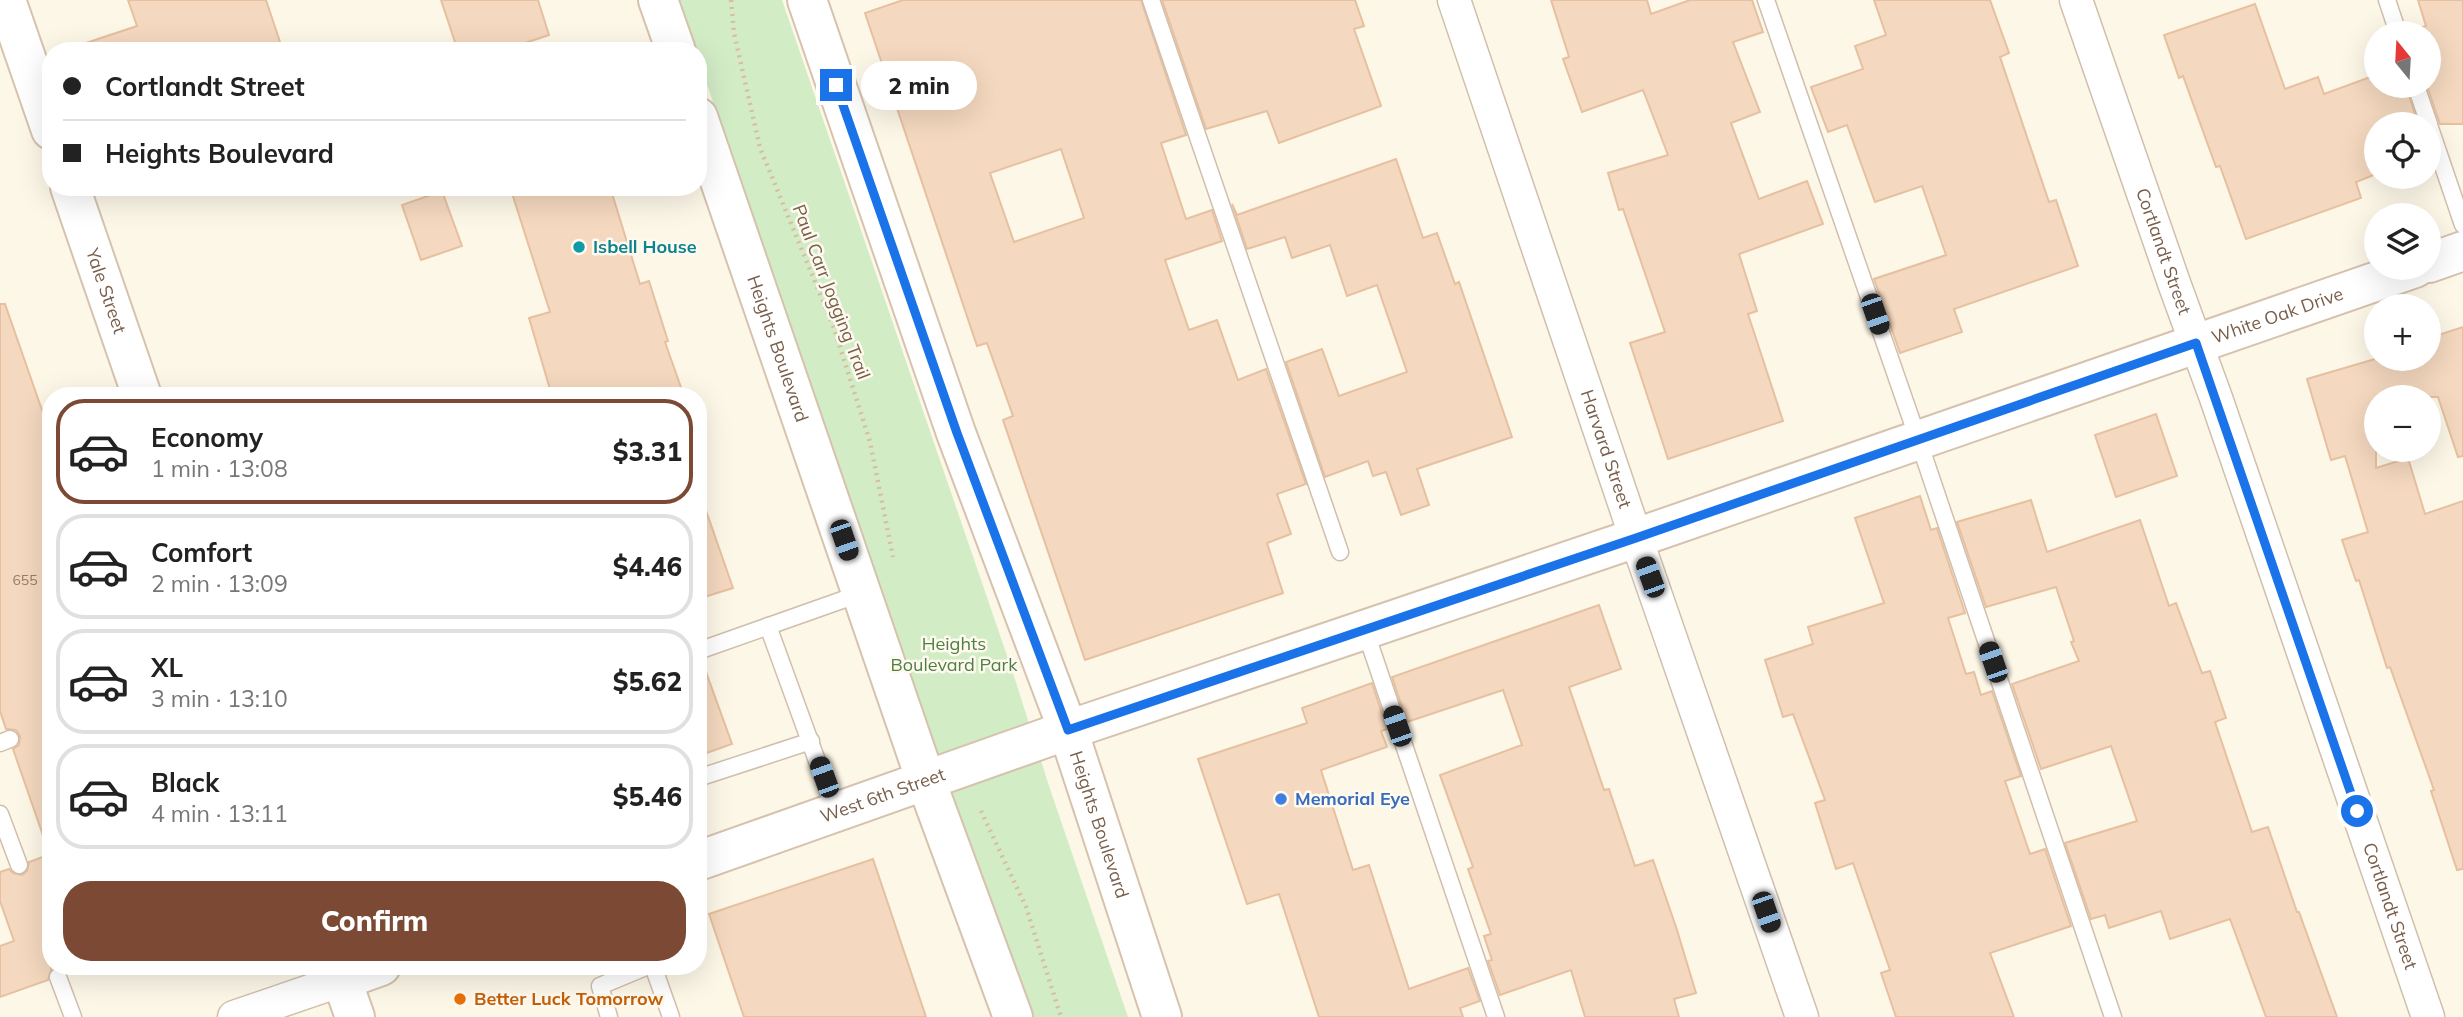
<!DOCTYPE html>
<html lang="en">
<head>
<meta charset="utf-8">
<style>
	:root { --surface:#fff; --page:#f2f2f2; --text:#222; --muted:#767676; --line:#e0e0e0; --accent:#7c4a34 }
	body { margin:0; font-family:Mulish,sans-serif; background:var(--page); color:var(--text); height:100vh; display:flex; flex-direction:column; font-size:26px; white-space:nowrap }
	* { box-sizing:border-box; margin:0 }
	p { font-size:23px; color:var(--muted) }
	.icon { flex:none; width:38px; height:38px; fill:none; stroke:currentColor; stroke-width:2; stroke-linecap:round; stroke-linejoin:round }
	.map { position:relative; flex:1; overflow:hidden }
	.details { position:absolute; left:42px; top:387px; width:665px; height:588px; display:flex; flex-direction:column; background:var(--surface); border-radius:28px; box-shadow:0 7px 28px #0002 }
	.details>* { flex:none }
	.guide { position:absolute; left:42px; top:42px; width:665px; height:154px; border-radius:28px; box-shadow:0 7px 28px #0002; display:grid; align-content:center; height:154px; padding:0 21px; background:var(--surface) }
	.needle { width:46px; rotate:342deg }
	.tools { position:absolute; left:2364px; top:21px; display:grid; gap:14px }
	.tools a { display:grid; place-items:center; width:77px; height:77px; border-radius:50%; background:var(--surface); box-shadow:0 7px 28px #0002; font-size:35px }
	.end { position:absolute; width:32px; height:32px; margin:-16px; border:9px solid #1a73e8; background:#fff; box-shadow:0 0 0 4px #fff }
	.from { border-radius:50% }
	.bubble { position:absolute; height:49px; border-radius:24px; background:var(--surface); box-shadow:0 7px 28px #0002; font-size:23px; font-weight:800; line-height:49px; text-align:center }
	.car { position:absolute; width:21px; height:42px; margin:-21px -10px; border-radius:9px; box-shadow:0 0 5px 2px #0007; background:linear-gradient(#222 24%,#8ab4d8 0 40%,#222 0 76%,#8ab4d8 0 86%,#222 0) }
	.guide b { display:flex; align-items:center; gap:24px; height:66px; font-size:26px }
	.guide b+b { border-top:2px solid var(--line) }
	.guide i { width:18px; height:18px; background:var(--text) }
	ul { padding:12px 0 0; list-style:none }
	li { display:flex; align-items:center; gap:21px; height:105px; margin:0 14px 10px; padding:0 7px; border:4px solid var(--line); border-radius:28px }
	li div { flex:1 }
	li b { display:block; font-size:26px }
	li em { font-style:normal; font-weight:800 }
	li.active { border-color:var(--accent) }
	li>.icon { width:63px; height:63px; stroke-width:1.5 }
	.cta { display:flex; gap:14px; margin-top:auto; padding:14px 21px }
	.cta a { flex:1; height:80px; border-radius:28px; background:var(--accent); color:#fff; font-size:28px; font-weight:800; line-height:80px; text-align:center }
	.map>svg:first-child { display:block }
	.green { fill:#d2ecc6 }
	.building { fill:#f4d8bf; stroke:#e7c09f; stroke-width:2; fill-rule:evenodd }
	.lines { fill:none; stroke-linecap:round; stroke-linejoin:round }
	.service-casing { stroke:#d0bfad; stroke-width:19 }
	.minor-casing { stroke:#d0bfad; stroke-width:35 }
	.secondary-casing { stroke:#d6c2ad; stroke-width:42 }
	.path { stroke:#d9bca1; stroke-width:4.5; stroke-dasharray:2 5; stroke-linecap:butt }
	.service { stroke:#fff; stroke-width:16 }
	.minor { stroke:#fff; stroke-width:32 }
	.secondary { stroke:#fff; stroke-width:38 }
	.route { stroke:#1a73e8; stroke-width:9 }
	.culture-dot { fill:#0f9aa8; stroke:#fffaf0; stroke-width:2.5 }
	.shop-dot { fill:#3f7fe0; stroke:#fffaf0; stroke-width:2.5 }
	.food-dot { fill:#e8710a; stroke:#fffaf0; stroke-width:2.5 }
	.labels { text-anchor:middle; stroke-width:5; stroke-linejoin:round; paint-order:stroke }
	.number-label { font-size:14px; fill:#987d68 }
	.culture-label { font-size:18px; font-weight:bold; fill:#0d838f; stroke:#fffaf0; text-anchor:start }
	.street-label { font-size:18px; fill:#795f4b; stroke:#fffaf0 }
	.park-label { font-size:18px; fill:#4f7f42; stroke:#fffaf0 }
	.shop-label { font-size:18px; font-weight:bold; fill:#366cbe; stroke:#fffaf0; text-anchor:start }
	.food-label { font-size:18px; font-weight:bold; fill:#c56008; stroke:#fffaf0; text-anchor:start }
</style>
</head>
<body>
<div class="map">
<svg width="2463" height="1017" viewBox="0 0 2463 1017">
	<rect width="100%" height="100%" fill="#fdf7e8"/>
	<polygon class="green" points="679,0 782,0 1013,673 1050,789 1128,1017 1025,1017 698,58 698,51 696,51"/>
	<g class="building">
		<polygon points="128,0 266,0 283,51 81,51 80,45 137,26"/>
		<polygon points="441,0 538,0 549,35 501,51 458,51"/>
		<path d="M903 0H1141L1186 135 1161 143 1186 219 1212 210 1222 241 1165 260 1189 330 1217 320 1238 380 1266 369 1306 484 1277 494 1291 534 1267 543 1283 593 1085 660 1003 420 1013 416 987 343 977 346 865 13ZM1061 149 1084 218 1014 242 990 173Z"/>
		<polygon points="1162,0 1355,0 1364,26 1354,29 1381,106 1279,143 1267,111 1206,129"/>
		<polygon points="1551,0 1647,0 1651,14 1690,0 1752,0 1763,32 1733,42 1760,112 1731,123 1759,199 1807,181 1823,224 1739,254 1757,311 1748,314 1783,421 1668,459 1630,343 1665,332 1623,209 1619,210 1608,173 1668,155 1643,90 1582,112 1563,59 1569,57"/>
		<polygon points="1874,0 1990,0 2009,53 2000,57 2049,202 2056,200 2078,266 1954,309 1962,332 1900,353 1874,279 1946,255 1922,186 1875,202 1847,125 1828,132 1811,87 1863,69 1855,46 1886,35"/>
		<polygon points="2418,0 2463,0 2463,124 2440,124 2427,86 2429,86 2429,33 2409,32 2426,26"/>
		<polygon points="2255,4 2285,89 2318,77 2324,94 2376,75 2376,86 2406,86 2418,124 2376,124 2376,174 2356,182 2361,198 2246,239 2220,166 2216,167 2183,76 2179,78 2164,35"/>
		<polygon points="1396,159 1423,238 1437,233 1455,284 1459,282 1512,437 1417,469 1429,505 1401,515 1386,472 1373,476 1368,461 1325,477 1286,362 1322,349 1339,396 1407,372 1377,285 1347,296 1330,245 1292,258 1285,237 1247,249 1232,204 1237,215"/>
		<polygon points="510,187 610,187 640,284 649,281 668,341 665,342 684,396 552,396 529,318 550,312"/>
		<polygon points="442,191 462,246 421,260 402,205"/>
		<polygon points="0,304 5,304 51,436 51,843 46,844 13,749 19,745 20,736 16,730 6,729 0,711"/>
		<polygon points="2463,327 2463,456 2458,457 2438,397 2376,397 2376,468 2408,458 2425,514 2463,501 2463,869 2457,870 2431,791 2434,790 2390,667 2387,668 2359,580 2356,581 2342,540 2368,532 2345,456 2331,460 2307,379 2375,359 2429,359 2429,338"/>
		<polygon points="2156,414 2177,476 2116,497 2095,435"/>
		<polygon points="1920,496 1931,530 1937,528 1965,613 1948,618 1966,674 1974,672 1981,695 1992,691 2021,776 2005,781 2030,854 2045,849 2071,926 1990,953 2014,1017 1896,1017 1881,973 1890,970 1853,863 1836,869 1815,803 1825,800 1793,714 1783,717 1765,660 1813,644 1808,627 1884,603 1855,518"/>
		<polygon points="2031,500 2047,552 2140,520 2169,606 2176,603 2202,673 2210,671 2226,718 2215,722 2252,832 2268,827 2297,912 2299,912 2337,1017 2266,1017 2230,919 2170,939 2161,911 2109,928 2105,915 2091,919 2065,843 2137,821 2111,746 2041,769 2012,684 2079,661 2071,642 2074,641 2056,587 1986,607 1957,522"/>
		<polygon points="703,502 733,588 698,599 698,503"/>
		<polygon points="1599,605 1621,669 1569,687 1604,790 1609,789 1635,866 1653,860 1677,930 1696,993 1674,999 1679,1017 1585,1017 1571,970 1500,995 1488,961 1492,960 1484,936 1491,934 1468,869 1473,867 1440,775 1522,745 1503,690 1407,722 1392,677"/>
		<polygon points="698,661 702,661 732,744 698,756"/>
		<polygon points="1372,683 1387,729 1381,731 1387,747 1321,770 1353,870 1369,865 1409,989 1468,968 1480,1001 1460,1008 1463,1017 1319,1017 1279,894 1247,904 1198,759 1307,723 1302,708"/>
		<polygon points="51,854 51,970 48,980 0,997 0,946 14,941 0,901 0,872 9,869 13,873 22,875 27,871 29,862"/>
		<polygon points="873,859 926,1017 744,1017 709,914"/>
	</g>
	<g class="lines">
		<g class="service-casing">
			<g id="service">
				<polyline points="1151,0 1340,552"/>
				<polyline points="1766,0 1918,439 2113,1017"/>
				<polyline points="2387,0 2398,33"/>
				<polyline points="2416,86 2429,124"/>
				<polyline points="2429,125 2463,225"/>
				<polyline points="768,626 836,813"/>
				<polyline points="1365,630 1496,1017"/>
				<polyline points="698,651 862,593"/>
				<polyline points="0,743 10,739"/>
				<polyline points="698,778 811,741"/>
				<polyline points="0,814 19,865"/>
				<polyline points="653,966 671,1017"/>
				<polyline points="58,977 73,1017"/>
				<polyline points="609,1017 600,986 648,966"/>
			</g>
		</g>
		<g class="minor-casing">
			<g id="minor">
				<path id="s1" d="M1454 0 1636 538 1802 1017"/>
				<path id="s2" d="M2076 0 2174 283 2216 398 2428 1017"/>
				<polyline points="234,1017 342,980"/>
			</g>
		</g>
		<g class="secondary-casing">
			<g id="secondary">
				<polyline points="6,0 51,130"/>
				<polyline points="658,0 676,51"/>
				<path id="s3" d="M807 0 956 433 1068 730 1162 1017"/>
				<path id="s4" d="M698 117 926 781 1013 1017"/>
				<path id="s5" d="M70 187 142 396"/>
				<polyline points="2429,263 2463,251"/>
				<path id="s6" d="M698 861 1068 730 1636 538 2415 268"/>
				<polyline points="337,966 355,1017"/>
				<polyline points="342,980 381,966"/>
			</g>
		</g>
		<g class="path">
			<polyline points="731,0 734,33 760,148 834,328 870,442 893,557"/>
			<polyline points="981,811 1026,907 1061,1017"/>
		</g>
		<use href="#service" class="service"/>
		<use href="#minor" class="minor"/>
		<use href="#secondary" class="secondary"/>
	</g>
	<g class="lines">
		<polyline class="route" points="836,85 957,433 1068,730 1636,538 2196,343 2357,811"/>
	</g>
	<circle class="culture-dot" cx="579" cy="247" r="7"/>
	<circle class="shop-dot" cx="1281" cy="799" r="7"/>
	<circle class="food-dot" cx="460" cy="999" r="7"/>
	<g class="labels">
		<g class="number-label">
			<text x="25" y="585">655</text>
		</g>
		<g class="culture-label">
			<text x="593" y="253">Isbell House</text>
		</g>
		<g class="street-label">
			<text dy="6" stroke="none"><textPath href="#s2" startOffset="266">Cortlandt Street</textPath></text>
			<text dy="6" stroke="none"><textPath href="#s5" startOffset="110">Yale Street</textPath></text>
			<text transform="translate(831 292) rotate(69)" y="6">Paul Carr Jogging Trail</text>
			<text dy="6" stroke="none"><textPath href="#s6" startOffset="1671">White Oak Drive</textPath></text>
			<text dy="6" stroke="none"><textPath href="#s4" startOffset="245">Heights Boulevard</textPath></text>
			<text dy="6" stroke="none"><textPath href="#s1" startOffset="474">Harvard Street</textPath></text>
			<text dy="6" stroke="none"><textPath href="#s6" startOffset="196">West 6th Street</textPath></text>
			<text dy="6" stroke="none"><textPath href="#s3" startOffset="875">Heights Boulevard</textPath></text>
			<text dy="6" stroke="none"><textPath href="#s2" startOffset="959">Cortlandt Street</textPath></text>
		</g>
		<g class="park-label">
			<text x="954" y="650">Heights<tspan x="954" dy="21">Boulevard Park</tspan></text>
		</g>
		<g class="shop-label">
			<text x="1295" y="805">Memorial Eye</text>
		</g>
		<g class="food-label">
			<text x="474" y="1005">Better Luck Tomorrow</text>
		</g>
	</g>
</svg>
<div class="tools">
<a><svg class="needle" viewBox="-14 -14 28 28"><path d="M0-13l5 13h-10z" fill="#e53935"/><path d="M0 13l5-13h-10z" fill="#767676"/></svg></a>
<a><svg class="icon" aria-label="locate" viewBox="0 0 24 24"><circle cx="12" cy="12" r="6"/><path d="M12 2v4M12 18v4M2 12h4M18 12h4"/></svg></a>
<a><svg class="icon" aria-label="layers" viewBox="0 0 24 24"><path d="M12 4l9 5-9 5-9-5zM3 14l9 5 9-5"/></svg></a>
<a>+</a>
<a>−</a>
</div>
<i class="end from" style="left:2357px;top:811px"></i>
<i class="end" style="left:836px;top:85px"></i>
<div class="bubble" style="left:861px;top:61px;width:116px">2 min</div>
<i class="car" style="left:1875px;top:314px;rotate:161deg"></i>
<i class="car" style="left:844px;top:540px;rotate:161deg"></i>
<i class="car" style="left:1650px;top:577px;rotate:340deg"></i>
<i class="car" style="left:1993px;top:662px;rotate:341deg"></i>
<i class="car" style="left:1397px;top:726px;rotate:341deg"></i>
<i class="car" style="left:824px;top:777px;rotate:340deg"></i>
<i class="car" style="left:1766px;top:912px;rotate:161deg"></i>
<div class="guide">
<b><i class="from"></i>Cortlandt Street</b>
<b><i></i>Heights Boulevard</b>
</div>
<section class="details">
<ul>
<li class="active"><svg class="icon" aria-label="car" viewBox="0 0 24 24"><path d="M5 17H2v-5l4-1 3-4h7l3 4 3 1v5h-3M9 17h6M6 11h13"/><circle cx="7" cy="17" r="2"/><circle cx="17" cy="17" r="2"/></svg><div><b>Economy</b><p>1 min · 13:08</p></div><em>$3.31</em></li>
<li><svg class="icon" aria-label="car" viewBox="0 0 24 24"><path d="M5 17H2v-5l4-1 3-4h7l3 4 3 1v5h-3M9 17h6M6 11h13"/><circle cx="7" cy="17" r="2"/><circle cx="17" cy="17" r="2"/></svg><div><b>Comfort</b><p>2 min · 13:09</p></div><em>$4.46</em></li>
<li><svg class="icon" aria-label="car" viewBox="0 0 24 24"><path d="M5 17H2v-5l4-1 3-4h7l3 4 3 1v5h-3M9 17h6M6 11h13"/><circle cx="7" cy="17" r="2"/><circle cx="17" cy="17" r="2"/></svg><div><b>XL</b><p>3 min · 13:10</p></div><em>$5.62</em></li>
<li><svg class="icon" aria-label="car" viewBox="0 0 24 24"><path d="M5 17H2v-5l4-1 3-4h7l3 4 3 1v5h-3M9 17h6M6 11h13"/><circle cx="7" cy="17" r="2"/><circle cx="17" cy="17" r="2"/></svg><div><b>Black</b><p>4 min · 13:11</p></div><em>$5.46</em></li>
</ul>
<div class="cta"><a>Confirm</a></div>
</section>
</div>
</body>
</html>
